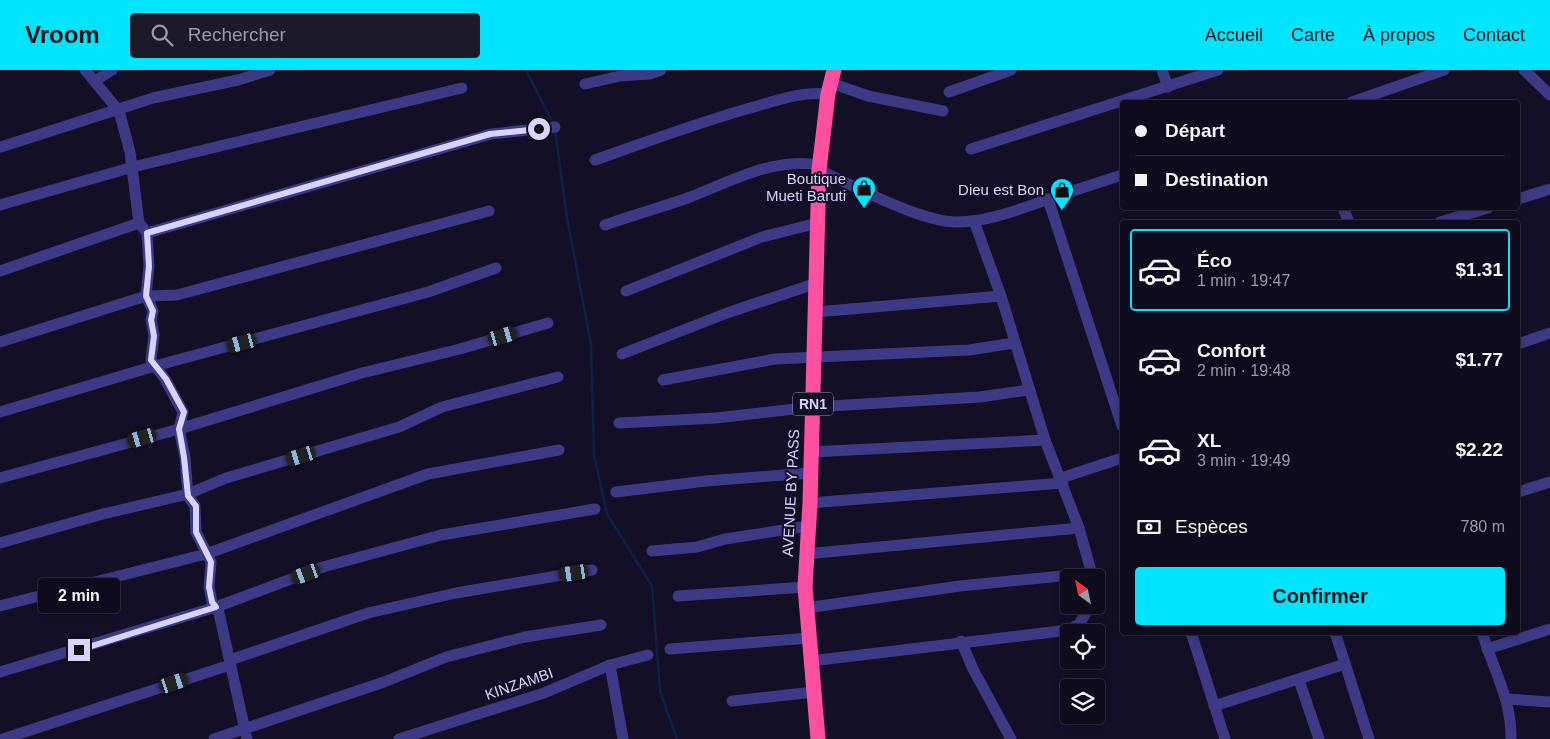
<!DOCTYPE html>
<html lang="fr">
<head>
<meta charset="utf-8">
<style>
	:root { --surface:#0e0b1c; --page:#1c1929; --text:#f1f3f6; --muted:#9b9ba3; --line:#2e2b3b; --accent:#00e5ff }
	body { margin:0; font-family:Arial,sans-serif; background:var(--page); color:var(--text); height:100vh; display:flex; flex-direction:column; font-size:19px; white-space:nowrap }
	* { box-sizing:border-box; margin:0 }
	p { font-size:16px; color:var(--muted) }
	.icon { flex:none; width:28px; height:28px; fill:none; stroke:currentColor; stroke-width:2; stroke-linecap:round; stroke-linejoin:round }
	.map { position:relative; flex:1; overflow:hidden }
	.drawer { position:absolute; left:1120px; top:150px; width:400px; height:415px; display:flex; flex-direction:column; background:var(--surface); border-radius:5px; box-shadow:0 2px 8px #0003,0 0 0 1px var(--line) }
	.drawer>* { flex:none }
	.banner { position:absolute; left:1120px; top:30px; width:400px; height:110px; border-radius:5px; box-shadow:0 2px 8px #0003,0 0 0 1px var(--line); display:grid; align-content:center; height:110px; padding:0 15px; background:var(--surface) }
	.needle { width:32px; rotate:327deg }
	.fabs { position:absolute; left:1060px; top:499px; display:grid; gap:10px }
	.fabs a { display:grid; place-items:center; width:45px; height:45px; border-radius:5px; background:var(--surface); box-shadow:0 2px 8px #0003,0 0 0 1px var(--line); font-size:25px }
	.end { position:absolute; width:22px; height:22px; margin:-11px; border:6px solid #d9d4ff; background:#111; box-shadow:0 0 0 2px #111 }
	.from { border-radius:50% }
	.bubble { position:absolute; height:35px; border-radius:5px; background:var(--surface); box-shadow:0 2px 8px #0003,0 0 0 1px var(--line); font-size:16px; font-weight:700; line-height:35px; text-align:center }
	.car { position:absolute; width:15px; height:30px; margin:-15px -8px; border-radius:6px; box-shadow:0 0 4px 1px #0007; background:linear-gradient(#222 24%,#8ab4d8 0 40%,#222 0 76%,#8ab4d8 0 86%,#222 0) }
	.banner b { display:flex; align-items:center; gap:18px; height:48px; font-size:19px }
	.banner b+b { border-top:1px solid var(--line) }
	.banner i { width:12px; height:12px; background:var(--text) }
	ul { padding:9px 0 0; list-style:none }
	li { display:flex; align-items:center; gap:15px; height:82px; margin:0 10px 8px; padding:0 5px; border:2px solid transparent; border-radius:5px }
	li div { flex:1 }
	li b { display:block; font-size:19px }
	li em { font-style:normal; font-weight:700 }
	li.active { border-color:var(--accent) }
	li>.icon { width:45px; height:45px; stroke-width:1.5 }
	.pay { display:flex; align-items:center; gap:12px; height:55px; padding:0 15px; font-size:19px }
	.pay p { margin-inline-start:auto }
	.cta { display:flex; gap:10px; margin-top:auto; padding:10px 15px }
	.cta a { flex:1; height:58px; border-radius:5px; background:var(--accent); color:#111; font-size:20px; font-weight:700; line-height:58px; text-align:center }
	header { display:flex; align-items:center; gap:30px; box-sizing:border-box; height:70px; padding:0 25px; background:var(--accent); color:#111 }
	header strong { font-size:24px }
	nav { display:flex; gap:28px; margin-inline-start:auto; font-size:18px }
	.search { width:350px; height:45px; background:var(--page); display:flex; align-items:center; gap:12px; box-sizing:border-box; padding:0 18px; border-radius:5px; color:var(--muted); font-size:19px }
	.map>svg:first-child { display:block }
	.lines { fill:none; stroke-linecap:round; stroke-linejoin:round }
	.stream { stroke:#0c2248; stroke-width:2.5 }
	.minor { stroke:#3d3a85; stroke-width:11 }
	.highway { stroke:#ff4fa3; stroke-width:15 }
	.route { stroke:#d9d4ff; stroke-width:6 }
	.labels { text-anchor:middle; stroke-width:4; stroke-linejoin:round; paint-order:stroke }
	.shield { fill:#130f26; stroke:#9e99be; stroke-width:1 }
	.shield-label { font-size:14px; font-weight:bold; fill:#d9d4ff }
	.poi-label { font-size:15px; fill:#d9d4ff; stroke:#130f26; text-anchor:end }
	.street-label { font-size:15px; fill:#d9d4ff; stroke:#130f26 }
</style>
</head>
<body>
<header>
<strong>Vroom</strong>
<div class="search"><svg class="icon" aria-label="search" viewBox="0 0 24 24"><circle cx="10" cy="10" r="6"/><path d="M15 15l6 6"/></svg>Rechercher</div>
<nav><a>Accueil</a><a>Carte</a><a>À propos</a><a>Contact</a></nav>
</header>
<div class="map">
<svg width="1550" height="669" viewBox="0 0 1550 669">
	<rect width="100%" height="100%" fill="#130f26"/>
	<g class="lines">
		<g class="stream">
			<polyline points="526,0 554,55"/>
			<polyline points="555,60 567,148 591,274 594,385 607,444 652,516 660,621 677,669"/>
		</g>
		<g class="minor">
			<polyline points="85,0 119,41 130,82 139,153 147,163 149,196 146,226 153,241 151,250 154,265 151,290 165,309 183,342 179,359 185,387 188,426 195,436 196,462 211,492 209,517 212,532 219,543 247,669"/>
			<polyline points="1162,0 1168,17"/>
			<polyline points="1524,0 1550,25"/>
			<polyline points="95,11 112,0"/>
			<polyline points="831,13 868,26 943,41"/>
			<polyline points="585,14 620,6 650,4 661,0"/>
			<polyline points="949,22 1011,0"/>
			<polyline points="1352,32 1444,0"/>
			<polyline points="1,77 153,28 238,10 270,0"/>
			<polyline points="971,79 1218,0"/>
			<path d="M595 90C646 72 697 53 750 38 776 31 800 21 828 24"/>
			<path d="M819 100C854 116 917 150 954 152 985 153 1017 140 1046 130 1072 121 1097 113 1122 105"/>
			<polyline points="1048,129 1122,356"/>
			<polyline points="1518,129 1550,119"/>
			<polyline points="0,135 133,97 462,18"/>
			<polyline points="1343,138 1349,152"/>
			<polyline points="974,151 1001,226 1045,370 1079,458 1093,508"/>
			<polyline points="1440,152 1488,138"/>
			<path d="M605 155C631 146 658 138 685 129 728 113 771 87 820 95"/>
			<polyline points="147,163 491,64 555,57"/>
			<polyline points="0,201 139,153"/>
			<polyline points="626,221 762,167 818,153"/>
			<polyline points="816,242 1001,226"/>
			<polyline points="0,272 146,226 177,225 489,141"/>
			<polyline points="1518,274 1550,263"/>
			<polyline points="622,284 727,243 817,213"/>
			<polyline points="663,310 775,289 969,280 1014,273"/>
			<polyline points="0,342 155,296 428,222 496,198"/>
			<polyline points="619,353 716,348 813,337 980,327 1028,320"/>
			<polyline points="811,382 1045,370"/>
			<polyline points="0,408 179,359 362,303 460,279 548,253"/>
			<polyline points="1061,408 1122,388"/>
			<polyline points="616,422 706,411 810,403"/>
			<polyline points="1518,422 1550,412"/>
			<polyline points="810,433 1063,413"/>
			<polyline points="0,473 103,444 188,424 226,408 399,357 442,337 558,307"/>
			<polyline points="652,481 697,477 725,469 809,456"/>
			<polyline points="806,484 1079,458"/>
			<polyline points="678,526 805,517"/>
			<polyline points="0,536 206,484 428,404 559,380"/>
			<polyline points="806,538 960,516 1092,503"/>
			<polyline points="1191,562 1225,669"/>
			<polyline points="1335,562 1369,669"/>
			<path d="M1482 562C1493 599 1512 631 1511 669"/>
			<polyline points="961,571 973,599 1011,669"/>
			<polyline points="670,579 810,568"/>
			<polyline points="1487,579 1550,559"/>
			<polyline points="230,590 368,543 456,523 592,500"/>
			<polyline points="811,591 1069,560 1079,554 1091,535"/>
			<polyline points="610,595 623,669"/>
			<polyline points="0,602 216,537 323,497 441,465 595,439"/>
			<polyline points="1299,610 1319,669"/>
			<polyline points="1507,629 1550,632"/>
			<polyline points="732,631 814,622"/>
			<polyline points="1214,636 1345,594"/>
			<polyline points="3,669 230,595"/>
			<polyline points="214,669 384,612 446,587 525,567 601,555"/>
			<polyline points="399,669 544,623 610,595 648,585"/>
		</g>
		<polyline class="highway" points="818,669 805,517 810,433 819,100 828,24 834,0"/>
	</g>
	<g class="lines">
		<polyline class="route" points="79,580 216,537 212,532 209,517 211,492 196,462 196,436 188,426 184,387 179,359 184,342 166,309 151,290 154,266 151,250 153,241 146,226 149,196 147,163 490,64 539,59"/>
	</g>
	<defs>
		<g id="shop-pin" transform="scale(1.25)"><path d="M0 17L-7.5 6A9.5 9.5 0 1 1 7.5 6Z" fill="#00e5ff" stroke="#130f26"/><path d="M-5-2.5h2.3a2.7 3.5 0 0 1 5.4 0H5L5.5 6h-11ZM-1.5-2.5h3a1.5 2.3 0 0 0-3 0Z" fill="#111"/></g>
	</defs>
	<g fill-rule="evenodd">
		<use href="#shop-pin" x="864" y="118"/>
		<use href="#shop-pin" x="1062" y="120"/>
	</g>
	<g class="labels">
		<rect class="shield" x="793" y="322.5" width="40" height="23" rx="4"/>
		<g class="shield-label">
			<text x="813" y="339">RN1</text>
		</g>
		<g class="poi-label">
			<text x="846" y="114">Boutique<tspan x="846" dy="17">Mueti Baruti</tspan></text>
			<text x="1044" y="125">Dieu est Bon</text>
		</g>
		<g class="street-label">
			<text transform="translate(791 423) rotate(-87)" y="5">AVENUE BY PASS</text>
			<text transform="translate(519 614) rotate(-19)" y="5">KINZAMBI</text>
		</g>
	</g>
</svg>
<div class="fabs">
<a><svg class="needle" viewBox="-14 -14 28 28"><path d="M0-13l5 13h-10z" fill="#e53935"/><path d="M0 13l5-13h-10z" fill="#9b9ba3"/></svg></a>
<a><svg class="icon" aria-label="locate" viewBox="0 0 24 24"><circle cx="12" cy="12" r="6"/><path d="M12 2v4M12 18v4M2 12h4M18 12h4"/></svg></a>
<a><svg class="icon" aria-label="layers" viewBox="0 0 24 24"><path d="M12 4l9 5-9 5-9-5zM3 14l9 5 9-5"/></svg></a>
</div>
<i class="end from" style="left:539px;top:59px"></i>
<i class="end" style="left:79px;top:580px"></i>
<div class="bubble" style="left:38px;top:508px;width:82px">2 min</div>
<i class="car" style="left:503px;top:266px;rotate:74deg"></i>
<i class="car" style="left:242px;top:273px;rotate:255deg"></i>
<i class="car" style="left:142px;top:368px;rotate:254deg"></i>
<i class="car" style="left:301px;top:386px;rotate:253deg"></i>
<i class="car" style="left:574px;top:503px;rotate:261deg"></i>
<i class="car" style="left:306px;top:504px;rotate:250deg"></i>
<i class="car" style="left:174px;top:613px;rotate:72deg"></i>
<div class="banner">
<b><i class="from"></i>Départ</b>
<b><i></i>Destination</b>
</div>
<section class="drawer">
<ul>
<li class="active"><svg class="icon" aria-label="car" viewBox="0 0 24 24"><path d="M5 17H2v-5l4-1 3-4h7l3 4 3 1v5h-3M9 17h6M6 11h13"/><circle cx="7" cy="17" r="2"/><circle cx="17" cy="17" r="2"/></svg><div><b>Éco</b><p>1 min · 19:47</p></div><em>$1.31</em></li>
<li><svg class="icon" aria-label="car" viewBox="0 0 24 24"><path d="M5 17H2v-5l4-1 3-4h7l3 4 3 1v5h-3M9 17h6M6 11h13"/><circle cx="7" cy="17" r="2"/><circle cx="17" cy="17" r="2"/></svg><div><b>Confort</b><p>2 min · 19:48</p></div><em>$1.77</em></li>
<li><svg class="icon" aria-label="car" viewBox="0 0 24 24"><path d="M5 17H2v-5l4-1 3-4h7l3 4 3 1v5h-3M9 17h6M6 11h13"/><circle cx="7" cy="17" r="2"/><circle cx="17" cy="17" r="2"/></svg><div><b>XL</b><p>3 min · 19:49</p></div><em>$2.22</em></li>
</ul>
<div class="pay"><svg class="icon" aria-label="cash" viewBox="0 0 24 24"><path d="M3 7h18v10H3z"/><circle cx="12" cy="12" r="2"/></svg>Espèces<p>780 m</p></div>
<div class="cta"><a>Confirmer</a></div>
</section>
</div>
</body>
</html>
